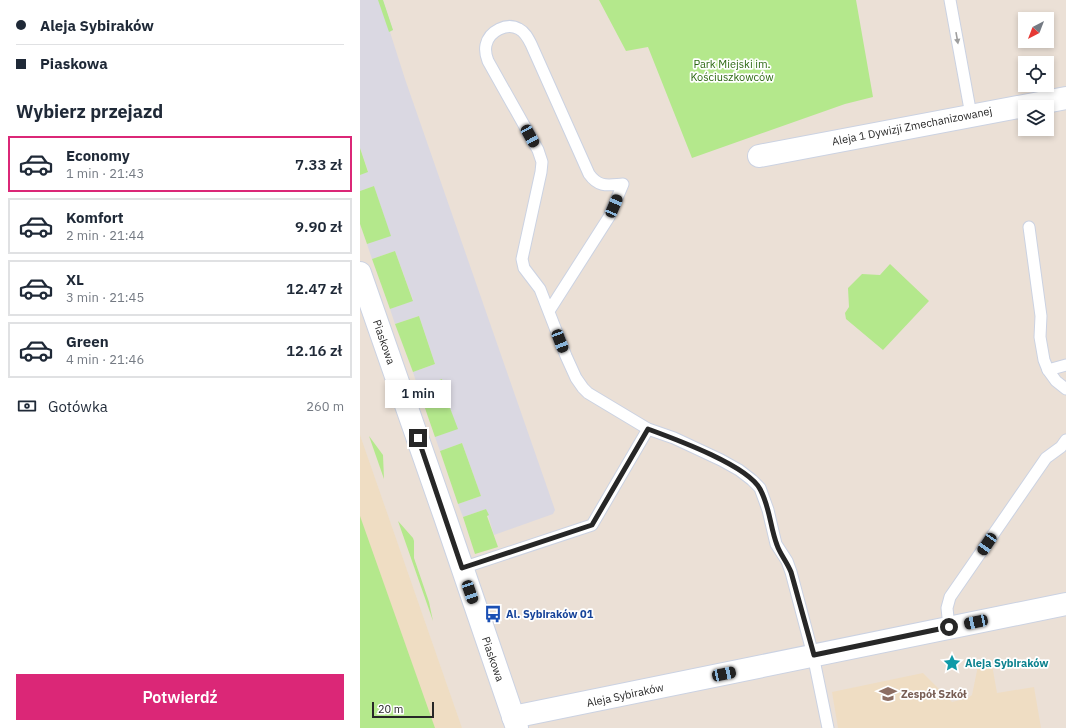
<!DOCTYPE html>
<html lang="pl">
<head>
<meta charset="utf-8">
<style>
	:root { --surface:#fff; --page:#f2f2f3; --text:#1f2937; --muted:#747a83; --line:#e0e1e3; --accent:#db2777 }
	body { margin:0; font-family:"IBM Plex Sans",sans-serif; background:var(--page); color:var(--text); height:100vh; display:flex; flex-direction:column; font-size:15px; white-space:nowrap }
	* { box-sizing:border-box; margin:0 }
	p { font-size:13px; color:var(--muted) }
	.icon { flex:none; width:22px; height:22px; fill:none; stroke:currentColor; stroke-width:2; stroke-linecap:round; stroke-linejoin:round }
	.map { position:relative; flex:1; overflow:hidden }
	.sheet { display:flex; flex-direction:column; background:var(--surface); width:360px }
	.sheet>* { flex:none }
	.top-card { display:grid; align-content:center; height:88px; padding:0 16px; background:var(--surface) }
	.needle { width:26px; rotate:222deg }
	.buttons { position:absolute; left:658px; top:12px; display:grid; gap:8px }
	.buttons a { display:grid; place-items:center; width:36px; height:36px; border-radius:0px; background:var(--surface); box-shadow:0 2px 6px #0003; font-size:20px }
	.scale { position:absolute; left:12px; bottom:10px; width:62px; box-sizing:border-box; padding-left:4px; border:2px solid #272727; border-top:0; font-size:11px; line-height:14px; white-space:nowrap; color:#272727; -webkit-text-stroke:3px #fff; paint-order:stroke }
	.end { position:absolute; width:18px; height:18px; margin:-9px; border:5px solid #272727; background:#fff; box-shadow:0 0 0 2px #fff }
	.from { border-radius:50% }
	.bubble { position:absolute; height:28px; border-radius:0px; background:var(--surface); box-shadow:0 2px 6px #0003; font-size:13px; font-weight:600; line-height:28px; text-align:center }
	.car { position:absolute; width:12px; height:24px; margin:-12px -6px; border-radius:5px; box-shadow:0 0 3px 1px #0007; background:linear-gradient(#222 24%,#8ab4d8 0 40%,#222 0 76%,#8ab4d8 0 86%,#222 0) }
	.top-card b { display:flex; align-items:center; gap:14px; height:38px; font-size:15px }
	.top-card b+b { border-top:1px solid var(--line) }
	.top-card i { width:10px; height:10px; background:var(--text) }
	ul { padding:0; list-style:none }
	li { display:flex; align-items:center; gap:12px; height:56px; margin:0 8px 6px; padding:0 8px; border:2px solid var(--line); border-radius:0px }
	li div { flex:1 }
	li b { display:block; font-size:15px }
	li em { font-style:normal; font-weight:600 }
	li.selected { border-color:var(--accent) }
	li>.icon { width:36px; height:36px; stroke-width:1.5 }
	h2 { padding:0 16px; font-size:18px; line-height:48px }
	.pay { display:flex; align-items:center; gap:10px; height:44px; padding:0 16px; font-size:15px }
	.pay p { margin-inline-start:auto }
	.cta { display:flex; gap:8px; margin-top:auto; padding:8px 16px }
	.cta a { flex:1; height:46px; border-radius:0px; background:var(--accent); color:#fff; font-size:16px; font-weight:600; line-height:46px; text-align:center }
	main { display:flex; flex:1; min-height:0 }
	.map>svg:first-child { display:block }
	.industrial { fill:#dad8e2 }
	.education { fill:#efddc3 }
	.green { fill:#b4e88c }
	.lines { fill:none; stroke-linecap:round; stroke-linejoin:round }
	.lane-casing { stroke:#cbd2e2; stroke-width:13 }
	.street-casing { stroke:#cbd2e2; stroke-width:24 }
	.secondary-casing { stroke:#cbd2e2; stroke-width:24 }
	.lane { stroke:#fff; stroke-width:11 }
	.street { stroke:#fff; stroke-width:22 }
	.secondary { stroke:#fff; stroke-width:22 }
	.oneway { fill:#9e9e9e }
	.route { stroke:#272727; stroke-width:5 }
	.labels { text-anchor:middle; stroke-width:3.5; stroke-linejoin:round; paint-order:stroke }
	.park-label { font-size:11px; fill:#2c6812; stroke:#fff }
	.street-label { font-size:11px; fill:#272727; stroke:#fff }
	.transit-label { font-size:11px; font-weight:bold; fill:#164399; stroke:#fff; text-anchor:start }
	.culture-label { font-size:11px; font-weight:bold; fill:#0d838f; stroke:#fff; text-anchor:start }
	.education-label { font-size:11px; font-weight:bold; fill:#785e54; stroke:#fff; text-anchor:start }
</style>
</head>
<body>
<main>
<section class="sheet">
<div class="top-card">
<b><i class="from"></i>Aleja Sybiraków</b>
<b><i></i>Piaskowa</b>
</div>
<h2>Wybierz przejazd</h2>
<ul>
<li class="selected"><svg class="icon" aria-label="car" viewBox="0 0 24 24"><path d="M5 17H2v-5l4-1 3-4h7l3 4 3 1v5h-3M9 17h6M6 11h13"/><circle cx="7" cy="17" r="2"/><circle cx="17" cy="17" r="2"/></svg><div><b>Economy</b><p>1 min · 21:43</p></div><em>7.33 zł</em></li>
<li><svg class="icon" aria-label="car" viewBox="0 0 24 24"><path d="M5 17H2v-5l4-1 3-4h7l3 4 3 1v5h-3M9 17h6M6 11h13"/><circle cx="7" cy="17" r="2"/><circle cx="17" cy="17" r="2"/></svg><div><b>Komfort</b><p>2 min · 21:44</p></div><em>9.90 zł</em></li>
<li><svg class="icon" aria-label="car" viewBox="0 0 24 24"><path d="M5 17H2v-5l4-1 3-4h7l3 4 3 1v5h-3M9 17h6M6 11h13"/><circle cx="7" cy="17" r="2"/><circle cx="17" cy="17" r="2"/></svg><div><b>XL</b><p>3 min · 21:45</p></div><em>12.47 zł</em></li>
<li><svg class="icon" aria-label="car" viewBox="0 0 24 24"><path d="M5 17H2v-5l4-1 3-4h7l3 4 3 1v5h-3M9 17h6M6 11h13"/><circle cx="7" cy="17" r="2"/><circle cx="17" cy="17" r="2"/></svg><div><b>Green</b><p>4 min · 21:46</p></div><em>12.16 zł</em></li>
</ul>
<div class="pay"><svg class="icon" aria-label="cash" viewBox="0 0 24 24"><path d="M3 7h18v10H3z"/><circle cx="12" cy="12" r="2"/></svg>Gotówka<p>260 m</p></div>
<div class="cta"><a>Potwierdź</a></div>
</section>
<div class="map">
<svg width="706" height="728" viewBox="0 0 706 728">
	<rect width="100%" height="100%" fill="#ebe0d6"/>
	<polygon class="industrial" points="0,0 23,0 33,30 30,32 45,79 195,510 193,514 134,535 126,509 103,517 98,504 121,496 102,443 80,451 75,437 97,428 82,387 82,379 58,388 53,372 75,364 59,316 35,324 30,309 53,300 35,251 12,259 7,244 30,235 14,186 0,191 0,175 8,171 0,148"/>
	<g class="education">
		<polygon points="0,435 102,728 0,728"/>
		<polygon points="631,659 637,693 674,687 681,728 478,728 472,692 563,673 592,702 608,698 612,695 619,661"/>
	</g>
	<g class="green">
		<polygon points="18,0 23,0 33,30 29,32"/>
		<polygon points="239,0 496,0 513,97 485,104 332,158 288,47 266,51"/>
		<polygon points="0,148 8,172 0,175"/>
		<polygon points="14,186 31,236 7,244 0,224 0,191"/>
		<polygon points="35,251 53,301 30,309 12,259"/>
		<polygon points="530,264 569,301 523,350 486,319 485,313 489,307 488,288 502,274 520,275"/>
		<polygon points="59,316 75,364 53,372 35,324"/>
		<polygon points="82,379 84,386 82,387 98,429 75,437 58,388"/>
		<polygon points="9,436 23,455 24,479"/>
		<polygon points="102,443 121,496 98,504 80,451"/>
		<polygon points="126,509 129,515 127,516 138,547 115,554 103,517"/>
		<polygon points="0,516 75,728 0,728"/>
		<polygon points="38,521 53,538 54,541 54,558 69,602 73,621"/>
	</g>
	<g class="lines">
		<g class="lane-casing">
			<g id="lane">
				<polyline points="590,0 611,115"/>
				<polyline points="669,227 681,316 680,337 684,360 688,370 696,381 706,389"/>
				<path d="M189 311 249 217 263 184C248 185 239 188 229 174L171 44C168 38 165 32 159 29 147 22 129 31 126 45 125 50 126 56 128 61L178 150 182 162 181 172 162 259 164 268 180 289 206 356 216 378 223 388 228 393 288 429 314 438 361 460 379 470 392 480 400 488 408 510 416 544 427 561 431 572 453 655 468 728"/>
				<polyline points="688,370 706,365"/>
				<polyline points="102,568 232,525 288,429"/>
				<polyline points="589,627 587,608 590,597 686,458 701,447 706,440"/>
			</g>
		</g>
		<g class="street-casing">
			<g id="street">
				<polyline points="399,156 706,98"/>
				<polyline points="153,717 706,604"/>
			</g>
		</g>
		<g class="secondary-casing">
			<polyline id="secondary" points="0,273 85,517 157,728"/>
		</g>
		<use href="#lane" class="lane"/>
		<use href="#street" class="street"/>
		<use href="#secondary" class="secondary"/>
	</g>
	<defs><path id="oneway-solid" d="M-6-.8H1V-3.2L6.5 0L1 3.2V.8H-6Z"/></defs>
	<use class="oneway" href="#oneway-solid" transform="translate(597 38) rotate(80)"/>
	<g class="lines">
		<path class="route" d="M58 438 102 568 232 525 288 429C315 439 387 465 400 489 410 507 410 527 417 545 420 554 427 562 431 572L454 655 589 627"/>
	</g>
	<defs>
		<g id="bus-bare" transform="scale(1.38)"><path d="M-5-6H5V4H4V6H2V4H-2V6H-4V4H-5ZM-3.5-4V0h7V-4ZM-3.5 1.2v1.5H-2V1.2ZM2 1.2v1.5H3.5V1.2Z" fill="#1a4fb4" stroke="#fff" stroke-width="2.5" paint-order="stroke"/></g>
		<g id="sight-bare" transform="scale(1.38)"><path d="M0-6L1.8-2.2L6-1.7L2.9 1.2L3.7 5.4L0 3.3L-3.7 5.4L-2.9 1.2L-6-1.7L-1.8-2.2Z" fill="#0f9aa8" stroke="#fff" stroke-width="2.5" paint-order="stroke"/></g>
		<g id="school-bare" transform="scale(1.38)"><path d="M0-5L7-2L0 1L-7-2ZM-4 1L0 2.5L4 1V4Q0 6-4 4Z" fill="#8d6e63" stroke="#fff" stroke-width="2.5" paint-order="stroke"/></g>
	</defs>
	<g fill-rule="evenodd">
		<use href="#bus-bare" x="133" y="614"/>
		<use href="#sight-bare" x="592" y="663"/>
		<use href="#school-bare" x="528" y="694"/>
	</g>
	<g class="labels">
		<g class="park-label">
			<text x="372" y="68">Park Miejski im.<tspan x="372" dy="13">Kościuszkowców</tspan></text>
		</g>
		<g class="street-label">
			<text transform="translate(552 126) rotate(-11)" y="4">Aleja 1 Dywizji Zmechanizowanej</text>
			<text transform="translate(24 342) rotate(71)" y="4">Piaskowa</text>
			<text transform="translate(133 659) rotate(71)" y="4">Piaskowa</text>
			<text transform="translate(265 695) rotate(-12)" y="4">Aleja Sybiraków</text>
		</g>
		<g class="transit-label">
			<text x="146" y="618">Al. Sybiraków 01</text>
		</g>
		<g class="culture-label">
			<text x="605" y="667">Aleja Sybiraków</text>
		</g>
		<g class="education-label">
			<text x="541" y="698">Zespół Szkół</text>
		</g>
	</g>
</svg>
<div class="buttons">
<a><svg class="needle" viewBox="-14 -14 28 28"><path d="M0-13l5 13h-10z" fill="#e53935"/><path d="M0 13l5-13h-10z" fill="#747a83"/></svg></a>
<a><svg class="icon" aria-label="locate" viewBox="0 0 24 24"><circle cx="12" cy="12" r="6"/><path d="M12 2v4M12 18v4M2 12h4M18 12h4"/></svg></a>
<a><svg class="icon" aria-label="layers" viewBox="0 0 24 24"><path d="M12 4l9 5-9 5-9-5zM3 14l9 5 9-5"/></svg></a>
</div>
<div class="scale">20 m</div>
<i class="end from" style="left:589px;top:627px"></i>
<i class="end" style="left:58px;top:438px"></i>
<div class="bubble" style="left:25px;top:380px;width:66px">1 min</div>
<i class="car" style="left:170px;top:136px;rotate:151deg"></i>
<i class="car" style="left:254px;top:206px;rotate:23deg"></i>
<i class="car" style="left:200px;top:341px;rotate:159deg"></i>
<i class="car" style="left:627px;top:544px;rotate:214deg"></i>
<i class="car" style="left:110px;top:592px;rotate:161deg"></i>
<i class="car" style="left:616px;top:622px;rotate:258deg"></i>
<i class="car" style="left:364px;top:674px;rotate:78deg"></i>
</div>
</main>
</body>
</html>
